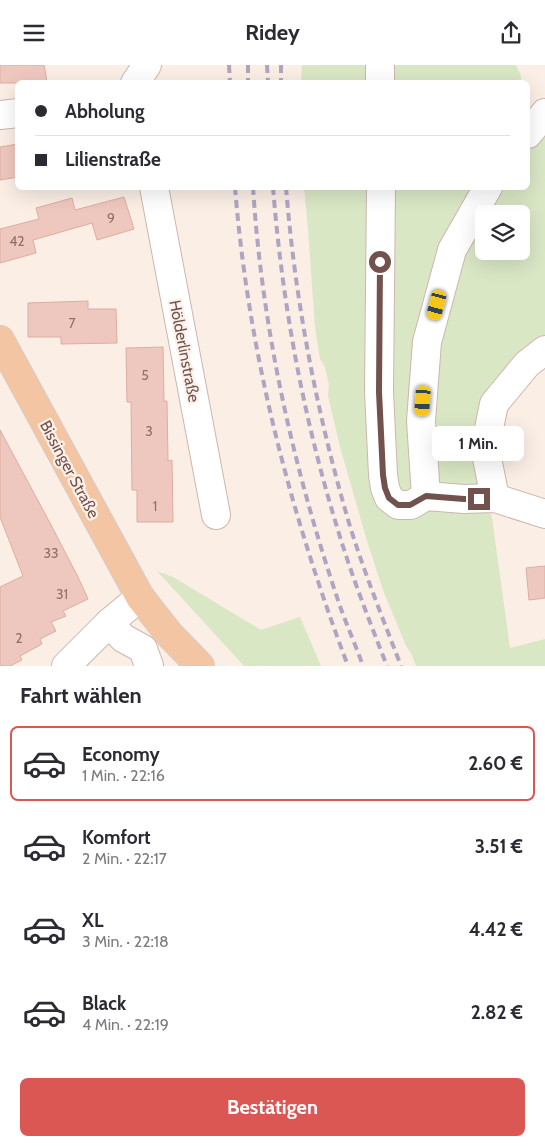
<!DOCTYPE html>
<html lang="de">
<head>
<meta charset="utf-8">
<style>
	:root { --surface:#fff; --page:#f7f7f7; --text:#2b2b33; --muted:#7c7c81; --line:#e1e1e2; --accent:#db5754 }
	body { margin:0; font-family:Cabin,sans-serif; background:var(--page); color:var(--text); height:100vh; display:flex; flex-direction:column; font-size:19px; white-space:nowrap }
	* { box-sizing:border-box; margin:0 }
	p { font-size:16px; color:var(--muted) }
	.icon { flex:none; width:28px; height:28px; fill:none; stroke:currentColor; stroke-width:2; stroke-linecap:round; stroke-linejoin:round }
	.map { position:relative; height:601px; overflow:hidden }
	.drawer { display:flex; flex-direction:column; background:var(--surface); flex:1 }
	.drawer>* { flex:none }
	.guide { position:absolute; left:15px; top:15px; width:515px; height:110px; border-radius:8px; box-shadow:0 5px 20px #0002; display:grid; align-content:center; height:110px; padding:0 20px; background:var(--surface) }
	.controls { position:absolute; left:475px; top:140px; display:grid; gap:10px }
	.controls a { display:grid; place-items:center; width:55px; height:55px; border-radius:8px; background:var(--surface); box-shadow:0 5px 20px #0002; font-size:25px }
	.end { position:absolute; width:22px; height:22px; margin:-11px; border:6px solid #71524c; background:#fff; box-shadow:0 0 0 2px #fff }
	.from { border-radius:50% }
	.bubble { position:absolute; height:35px; border-radius:8px; background:var(--surface); box-shadow:0 5px 20px #0002; font-size:16px; font-weight:700; line-height:35px; text-align:center }
	.car { position:absolute; width:15px; height:30px; margin:-15px -8px; border-radius:6px; box-shadow:0 0 4px 1px #0007; background:linear-gradient(#f5c518 24%,#345 0 40%,#f5c518 0 76%,#345 0 86%,#f5c518 0) }
	.guide b { display:flex; align-items:center; gap:18px; height:48px; font-size:19px }
	.guide b+b { border-top:1px solid var(--line) }
	.guide i { width:12px; height:12px; background:var(--text) }
	ul { padding:0; list-style:none }
	li { display:flex; align-items:center; gap:15px; height:75px; margin:0 10px 8px; padding:0 10px; border:2px solid transparent; border-radius:8px }
	li div { flex:1 }
	li b { display:block; font-size:19px }
	li em { font-style:normal; font-weight:700 }
	li.active { border-color:var(--accent) }
	li>.icon { width:45px; height:45px; stroke-width:1.5 }
	h2 { padding:0 20px; font-size:22px; line-height:60px }
	.cta { display:flex; gap:10px; margin-top:auto; padding:10px 20px }
	.cta a { flex:1; height:58px; border-radius:8px; background:var(--accent); color:#fff; font-size:20px; font-weight:700; line-height:58px; text-align:center }
	header { display:flex; justify-content:space-between; align-items:center; height:65px; padding:0 20px; background:var(--surface); font-size:22px; font-weight:700 }
	.map>svg:first-child { display:block }
	.green { fill:#d9e7c5; fill-rule:evenodd }
	.building { fill:#eec8bf; stroke:#dfaca1 }
	.lines { fill:none; stroke-linecap:round; stroke-linejoin:round }
	.minor-casing { stroke:#cdb6af; stroke-width:30 }
	.major-casing { stroke:#d4cbc9; stroke-width:30 }
	.minor { stroke:#fff; stroke-width:28 }
	.major { stroke:#f4c5a3; stroke-width:28 }
	.rail { stroke:#afa5c3; stroke-width:4; stroke-dasharray:8 5; stroke-linecap:butt }
	.route { stroke:#71524c; stroke-width:6 }
	.labels { text-anchor:middle; stroke-width:4.5; stroke-linejoin:round; paint-order:stroke }
	.number-label { font-size:14px; fill:#907069 }
	.street-label { font-size:16px; fill:#71524c; stroke:#fdf2eb }
</style>
</head>
<body>
<header><svg class="icon" aria-label="menu" viewBox="0 0 24 24"><path d="M4 6h16M4 12h16M4 18h16"/></svg>Ridey<svg class="icon" aria-label="share" viewBox="0 0 24 24"><path d="M12 15V3M7 8l5-5 5 5M5 13v7h14v-7"/></svg></header>
<div class="map">
<svg width="545" height="601" viewBox="0 0 545 601">
	<rect width="100%" height="100%" fill="#faeee5"/>
	<g class="green">
		<polygon points="302,0 516,0 521,11 521,18 301,18"/>
		<path d="M528 50 545 69V276L510 305 478 401 492 453 510 583 545 574V601H416L411 588 406 581 383 525 367 476 340 382 329 335 328 329 329 320 325 302 320 294 315 262 308 164 304 123 528 122ZM484 149H521V186H484Z"/>
		<polygon points="157,506 173,512 261,565 300,552 321,601 244,601"/>
	</g>
	<g class="building">
		<polygon points="0,0 44,0 47,16 37,18 0,18"/>
		<polygon points="18,79 18,112 0,115 0,82"/>
		<polygon points="124,132 134,164 97,175 92,158 33,175 36,188 0,198 0,164 39,154 36,143 72,133 75,145"/>
		<polygon points="88,236 88,244 116,244 117,278 61,279 61,272 28,272 28,238"/>
		<polygon points="163,282 164,336 167,336 168,396 172,395 173,457 137,457 137,425 132,425 131,337 127,337 126,283"/>
		<polygon points="0,365 50,458 78,512 88,534 63,546 66,551 51,557 56,566 40,574 42,579 20,591 22,595 10,601 0,601 0,522 23,511 0,452"/>
		<polygon points="545,501 545,533 529,535 526,503"/>
	</g>
	<g class="lines">
		<g class="minor-casing">
			<g id="minor">
				<polyline points="380,0 380,18"/>
				<polyline points="135,18 147,0"/>
				<polyline points="0,50 18,48"/>
				<polyline points="528,69 545,48"/>
				<polyline points="154,122 216,450"/>
				<polyline points="381,122 379,327 383,410 385,423 389,433 398,440 411,440 426,431"/>
				<polyline points="426,431 421,356 427,277 452,185 488,122"/>
				<polyline points="426,431 464,434 495,433 545,449"/>
				<polyline points="495,433 485,383 494,339 527,299 545,285"/>
				<polyline points="109,558 123,573 143,584 149,601"/>
				<polyline points="66,601 109,558 140,532"/>
			</g>
		</g>
		<g class="major-casing">
			<polyline id="major" points="0,275 140,532 169,569 200,601"/>
		</g>
		<use href="#minor" class="minor"/>
		<use href="#major" class="major"/>
		<g class="rail">
			<polyline points="229,0 230,18"/>
			<polyline points="248,0 248,18"/>
			<polyline points="267,0 268,18"/>
			<polyline points="281,0 281,18"/>
			<path d="M235 122C248 287 290 447 348 601"/>
			<path d="M253 122C262 265 294 406 340 541 347 561 356 581 363 601"/>
			<path d="M273 122C282 237 303 351 337 462 351 509 369 555 387 601"/>
			<path d="M286 122C295 236 317 349 349 458 364 507 383 554 401 601"/>
		</g>
	</g>
	<g class="lines">
		<polyline class="route" points="380,197 379,327 383,410 385,423 389,433 398,440 410,440 426,431 464,434 479,434"/>
	</g>
	<g class="labels">
		<g class="number-label">
			<text x="111" y="158">9</text>
			<text x="17" y="181">42</text>
			<text x="72" y="263">7</text>
			<text x="145" y="315">5</text>
			<text x="149" y="371">3</text>
			<text x="155" y="446">1</text>
			<text x="51" y="493">33</text>
			<text x="62" y="534">31</text>
			<text x="19" y="578">2</text>
		</g>
		<g class="street-label">
			<text transform="translate(185 286) rotate(79)" y="6">Hölderlinstraße</text>
			<text transform="translate(70 404) rotate(62)" y="6">Bissinger Straße</text>
		</g>
	</g>
</svg>
<div class="controls">
<a><svg class="icon" aria-label="layers" viewBox="0 0 24 24"><path d="M12 4l9 5-9 5-9-5zM3 14l9 5 9-5"/></svg></a>
</div>
<i class="end from" style="left:380px;top:197px"></i>
<i class="end" style="left:479px;top:434px"></i>
<div class="bubble" style="left:432px;top:361px;width:92px">1 Min.</div>
<i class="car" style="left:437px;top:240px;rotate:195deg"></i>
<i class="car" style="left:423px;top:336px;rotate:184deg"></i>
<div class="guide">
<b><i class="from"></i>Abholung</b>
<b><i></i>Lilienstraße</b>
</div>
</div>
<section class="drawer">
<h2>Fahrt wählen</h2>
<ul>
<li class="active"><svg class="icon" aria-label="car" viewBox="0 0 24 24"><path d="M5 17H2v-5l4-1 3-4h7l3 4 3 1v5h-3M9 17h6M6 11h13"/><circle cx="7" cy="17" r="2"/><circle cx="17" cy="17" r="2"/></svg><div><b>Economy</b><p>1 Min. · 22:16</p></div><em>2.60 €</em></li>
<li><svg class="icon" aria-label="car" viewBox="0 0 24 24"><path d="M5 17H2v-5l4-1 3-4h7l3 4 3 1v5h-3M9 17h6M6 11h13"/><circle cx="7" cy="17" r="2"/><circle cx="17" cy="17" r="2"/></svg><div><b>Komfort</b><p>2 Min. · 22:17</p></div><em>3.51 €</em></li>
<li><svg class="icon" aria-label="car" viewBox="0 0 24 24"><path d="M5 17H2v-5l4-1 3-4h7l3 4 3 1v5h-3M9 17h6M6 11h13"/><circle cx="7" cy="17" r="2"/><circle cx="17" cy="17" r="2"/></svg><div><b>XL</b><p>3 Min. · 22:18</p></div><em>4.42 €</em></li>
<li><svg class="icon" aria-label="car" viewBox="0 0 24 24"><path d="M5 17H2v-5l4-1 3-4h7l3 4 3 1v5h-3M9 17h6M6 11h13"/><circle cx="7" cy="17" r="2"/><circle cx="17" cy="17" r="2"/></svg><div><b>Black</b><p>4 Min. · 22:19</p></div><em>2.82 €</em></li>
</ul>
<div class="cta"><a>Bestätigen</a></div>
</section>
</body>
</html>
